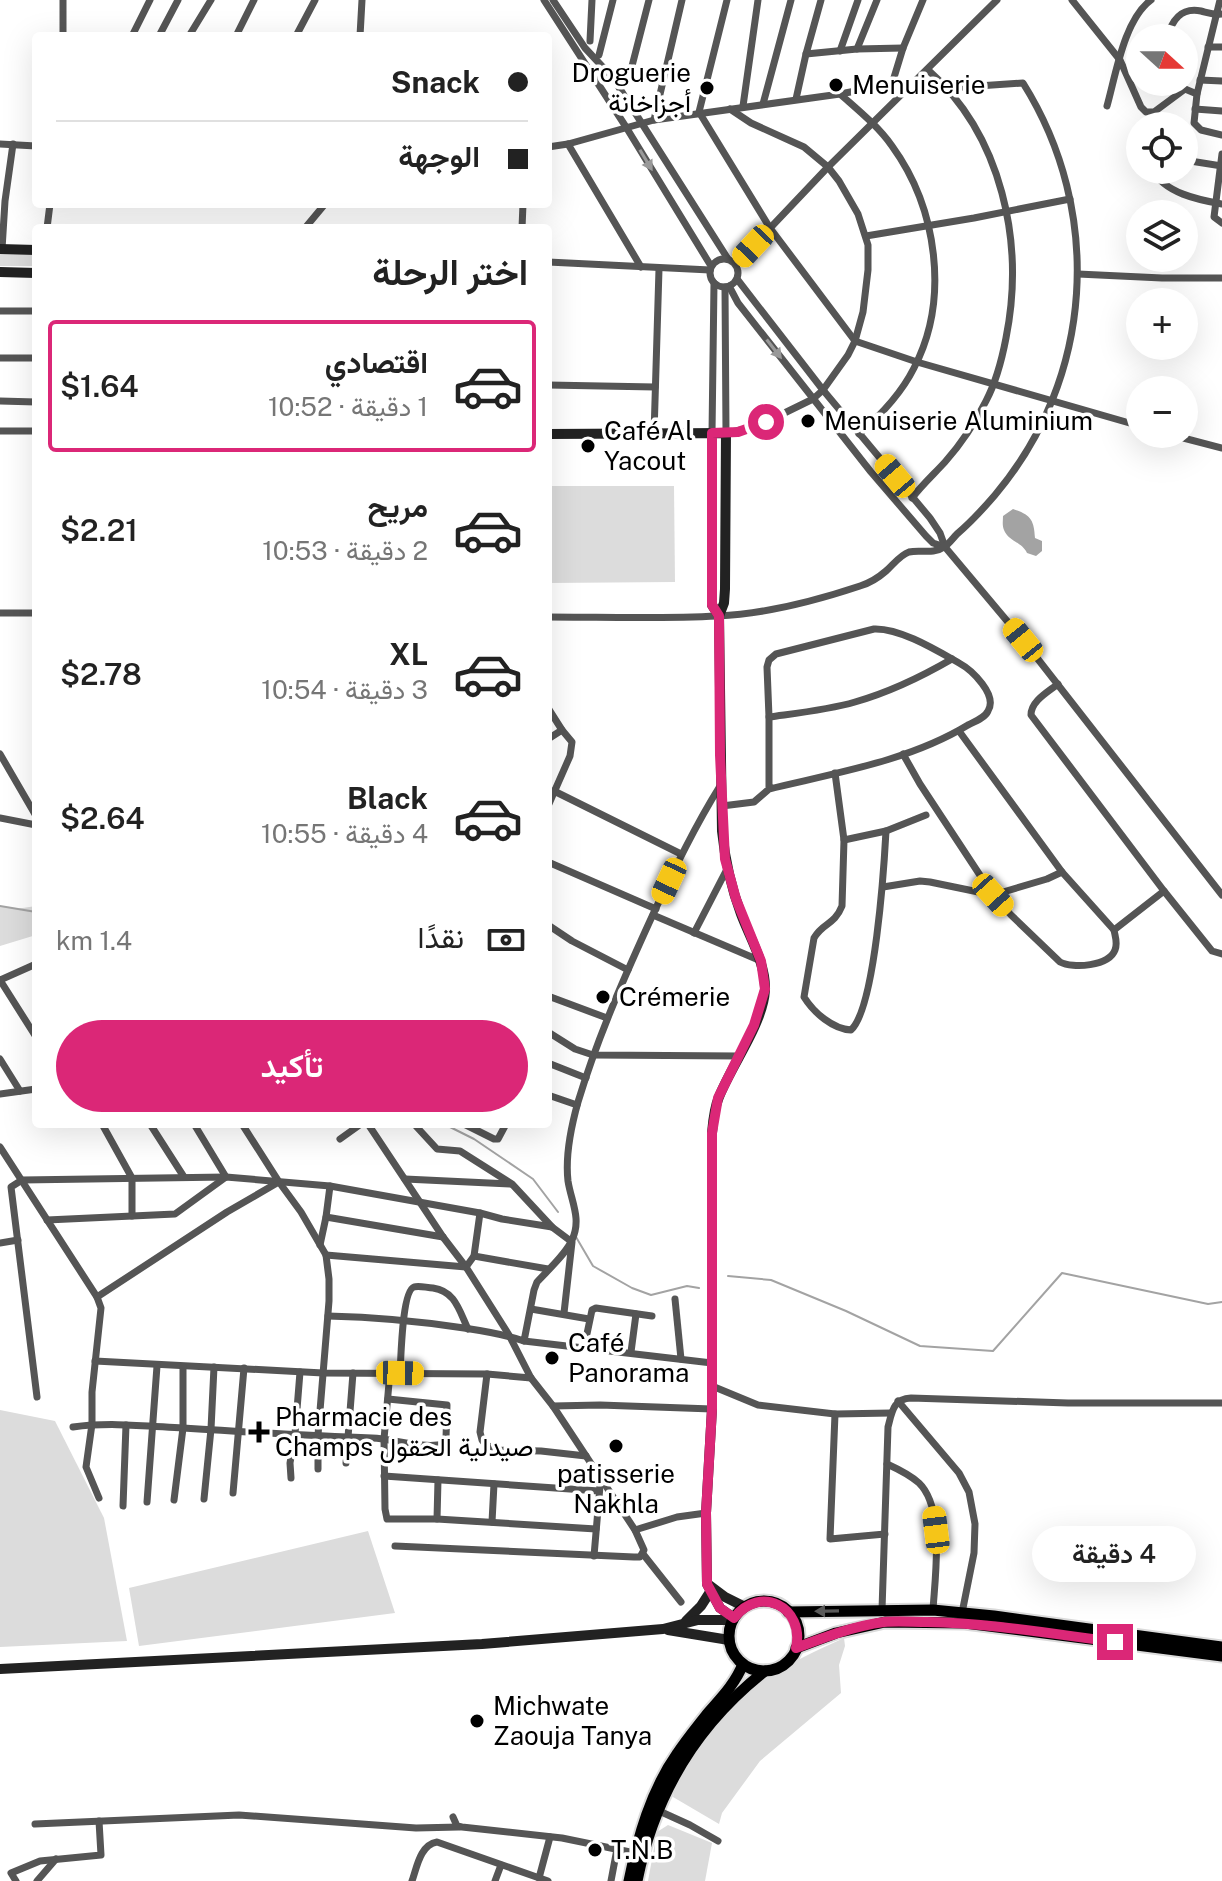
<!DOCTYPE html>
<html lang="ar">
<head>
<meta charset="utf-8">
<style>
	:root { --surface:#fff; --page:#f2f2f2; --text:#222; --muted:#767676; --line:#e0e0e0; --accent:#db2777 }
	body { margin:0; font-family:"Public Sans",Vazirmatn,sans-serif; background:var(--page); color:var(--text); direction:rtl; height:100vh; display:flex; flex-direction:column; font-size:30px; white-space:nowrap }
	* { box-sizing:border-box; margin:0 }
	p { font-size:26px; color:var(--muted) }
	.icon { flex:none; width:44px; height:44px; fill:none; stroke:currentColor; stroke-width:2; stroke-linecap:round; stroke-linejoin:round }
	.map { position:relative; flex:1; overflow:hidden; direction:ltr }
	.side { position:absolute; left:32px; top:224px; width:520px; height:904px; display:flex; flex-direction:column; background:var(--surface); border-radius:8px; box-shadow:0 8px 32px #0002; direction:rtl }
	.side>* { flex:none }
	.top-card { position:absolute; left:32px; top:32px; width:520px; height:176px; border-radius:8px; box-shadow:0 8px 32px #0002; direction:rtl; display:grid; align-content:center; height:176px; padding:0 24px; background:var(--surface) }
	.needle { width:52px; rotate:111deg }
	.tools { position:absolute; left:1126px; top:24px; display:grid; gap:16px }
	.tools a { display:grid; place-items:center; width:72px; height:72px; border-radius:50%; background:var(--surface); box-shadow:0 8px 32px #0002; font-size:40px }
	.end { position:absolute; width:36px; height:36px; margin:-18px; border:10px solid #db2777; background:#fff; box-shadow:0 0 0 4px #fff }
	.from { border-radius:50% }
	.bubble { position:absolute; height:56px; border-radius:28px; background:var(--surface); box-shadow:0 8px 32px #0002; font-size:26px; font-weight:600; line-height:56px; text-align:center; direction:rtl }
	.car { position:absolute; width:24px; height:48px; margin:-24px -12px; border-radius:10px; box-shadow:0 0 6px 2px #0007; background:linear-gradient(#f5c518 24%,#345 0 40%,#f5c518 0 76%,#345 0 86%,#f5c518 0) }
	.top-card b { display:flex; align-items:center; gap:28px; height:76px; font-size:30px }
	.top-card b+b { border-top:2px solid var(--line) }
	.top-card i { width:20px; height:20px; background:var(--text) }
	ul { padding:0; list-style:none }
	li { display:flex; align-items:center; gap:24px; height:132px; margin:0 16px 12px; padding:0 8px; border:4px solid transparent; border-radius:8px }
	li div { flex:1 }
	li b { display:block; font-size:30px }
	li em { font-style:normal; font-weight:600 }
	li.active { border-color:var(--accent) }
	li>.icon { width:72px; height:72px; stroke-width:1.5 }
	h2 { padding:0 24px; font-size:36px; line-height:96px }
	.pay { display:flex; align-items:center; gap:20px; height:88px; padding:0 24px; font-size:30px }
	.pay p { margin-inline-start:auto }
	.action { display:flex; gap:16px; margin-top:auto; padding:16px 24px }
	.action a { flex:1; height:92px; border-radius:48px; background:var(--accent); color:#fff; font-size:32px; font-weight:600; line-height:92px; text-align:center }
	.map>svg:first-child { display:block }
	.green { fill:#dcdcdc }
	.water { fill:#a3a3a3 }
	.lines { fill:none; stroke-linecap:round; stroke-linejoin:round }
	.stream { stroke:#a3a3a3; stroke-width:2 }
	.primary-casing { stroke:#dbdbdb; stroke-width:15 }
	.street { stroke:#555; stroke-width:7 }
	.secondary { stroke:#222; stroke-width:10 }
	.primary { stroke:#000; stroke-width:11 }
	.oneway { fill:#999 }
	.oneway2 { fill:#595959 }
	.route { stroke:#db2777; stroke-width:10 }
	.poi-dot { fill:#000; stroke:#fff; stroke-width:3 }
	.labels { text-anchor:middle; stroke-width:7; stroke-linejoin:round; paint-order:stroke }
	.poi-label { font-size:26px; fill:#000; stroke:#fff; text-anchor:start }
</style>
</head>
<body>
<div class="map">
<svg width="1222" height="1881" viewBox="0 0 1222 1881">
	<rect width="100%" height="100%" fill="#fff"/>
	<g class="green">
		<rect x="0" y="253" width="36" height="13"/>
		<polygon points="548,486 674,486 675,582 548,583"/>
		<polygon points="0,906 16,909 36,906 36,935 0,946"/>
		<polygon points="0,1410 55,1421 104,1518 127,1641 0,1647"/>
		<polygon points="368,1531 395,1613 139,1646 129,1588"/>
		<path d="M844 1638 845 1646 839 1665 841 1693 760 1761 722 1813 719 1824 673 1797C678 1774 691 1757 706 1738 713 1729 720 1718 729 1709 760 1677 804 1656 844 1638Z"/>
		<polygon points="668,1825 712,1843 705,1881 648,1881 657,1832"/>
	</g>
	<path class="water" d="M1013 509C1031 515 1034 520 1035 538L1042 541V551L1036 556 1027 553C1022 542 1008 541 1004 530 1002 525 1003 521 1003 516Z"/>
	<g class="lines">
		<g class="stream">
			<polyline points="0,906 36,912"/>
			<polyline points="444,1124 474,1139 533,1179 558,1212"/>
			<polyline points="576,1237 593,1266 632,1288 651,1295 687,1286 699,1288"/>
			<polyline points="728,1276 771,1280 846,1311 920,1346 993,1351 1062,1273 1208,1304 1222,1302"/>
		</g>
		<g class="primary-casing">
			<g id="primary">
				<circle cx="764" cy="1636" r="35"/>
				<polyline points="788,1612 933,1610 994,1616 1222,1647"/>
				<polyline points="796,1648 836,1633 885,1622 965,1623 1222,1656"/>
				<path d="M629 1881C638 1837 651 1791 677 1754 686 1740 697 1727 707 1714 721 1698 735 1684 743 1664"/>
				<path d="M637 1881C654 1796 696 1725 765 1671"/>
			</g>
		</g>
		<g class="street">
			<polyline points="544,0 626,127 711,266"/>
			<polyline points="553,0 585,48 613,78 728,259"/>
			<polyline points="727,0 699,112 770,228 855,341 917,362 1140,426"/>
			<polyline points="1072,0 1120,60 1141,107 1146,112 1154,112 1185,89"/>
			<polyline points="1220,0 1197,94 1194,123 1201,130 1222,135"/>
			<polyline points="63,36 63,0"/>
			<polyline points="132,36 150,0"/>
			<polyline points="159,36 178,0"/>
			<polyline points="189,36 211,0"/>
			<polyline points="236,36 254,0"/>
			<polyline points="296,36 315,0"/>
			<polyline points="360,36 362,0"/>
			<path d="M1167 38C1172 20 1181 7 1201 11 1209 13 1214 15 1222 14"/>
			<polyline points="590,41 592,0"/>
			<polyline points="1208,47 1222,47"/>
			<polyline points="857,49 877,0"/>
			<polyline points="840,51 858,0"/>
			<polyline points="806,54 857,49 903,48"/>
			<polyline points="599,55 613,0"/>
			<polyline points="632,66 649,0"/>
			<polyline points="1200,80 1222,81"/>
			<polyline points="1177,82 1185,89 1197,94"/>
			<polyline points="892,84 903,48 923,0"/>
			<path d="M840 94C858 110 878 126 892 146 937 208 950 299 914 368 901 394 881 415 859 434"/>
			<polyline points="796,99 806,54 821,0"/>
			<polyline points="763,104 791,0"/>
			<polyline points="743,106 758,0"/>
			<path d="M1107 106C1116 74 1124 20 1151 0"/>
			<polyline points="1195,109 1222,111"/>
			<polyline points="654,120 682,0"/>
			<polyline points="0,144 36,146"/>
			<polyline points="568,144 641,267"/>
			<polyline points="548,147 568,144 654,120 840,94 892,84 914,83"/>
			<polyline points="1222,154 1214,217 1222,223"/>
			<polyline points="1184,160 1222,166"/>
			<path d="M1153 170C1164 193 1199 200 1222 204"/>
			<polyline points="47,228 50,204"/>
			<polyline points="305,228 325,204"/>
			<polyline points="522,228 523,204"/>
			<polyline points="866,236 974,218 1070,199"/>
			<polyline points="2,249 5,201 13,144"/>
			<circle cx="724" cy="273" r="14"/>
			<polyline points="548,262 710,270"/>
			<polyline points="736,264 828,167 997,0"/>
			<polyline points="1078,274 1162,278 1222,278"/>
			<polyline points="737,279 823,390 930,518 940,533 945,547 1023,640 1222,895"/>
			<polyline points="729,286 738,303 871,472 926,536 933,543 945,547"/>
			<polyline points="725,287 726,433 750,428 766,422 813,399 823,390 848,355 855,341 863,312 868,270 868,245 858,214 839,181 828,167 804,147 751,123 730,109"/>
			<polyline points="0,311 36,311"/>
			<polyline points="0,358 36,358"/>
			<polyline points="548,385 655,387"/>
			<polyline points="0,401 36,402"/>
			<polyline points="0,431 36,431"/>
			<polyline points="712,433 714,283"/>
			<polyline points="654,434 659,269"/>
			<polyline points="1168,434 1222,448"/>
			<path d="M912 498C922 485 934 474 945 462 961 444 975 423 986 401 996 382 1002 359 1006 338 1025 243 1002 135 928 70"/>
			<polyline points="0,613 36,613"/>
			<path d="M548 617C604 617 661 619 718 616 765 614 815 601 860 586 870 583 878 578 886 571 893 565 900 555 909 552 921 549 932 555 944 547 949 544 953 538 957 534 971 522 983 509 995 495 1094 378 1104 212 1023 83L949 88"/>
			<path d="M1058 684C1048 692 1031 701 1031 715L1164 891 1212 951 1222 954"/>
			<polyline points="548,708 562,730 572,742 570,756 548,806"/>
			<path d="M769 717C798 713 828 710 855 702 890 692 921 677 952 659"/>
			<polyline points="959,731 1062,872 1114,930"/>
			<polyline points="548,739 562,730"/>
			<polyline points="0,754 36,816"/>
			<path d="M903 754 920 784 993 895 1011 915 1060 962C1073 969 1109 966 1115 950 1118 943 1115 936 1114 930L1164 891"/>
			<path d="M835 773 844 840 842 906C834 926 823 922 814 938L804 997C814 1013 833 1029 851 1030 875 1008 884 868 886 831"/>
			<polyline points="554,791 681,854"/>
			<path d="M722 806 754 802 769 789C835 773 909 761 968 725 974 722 985 718 988 711 998 695 972 670 959 663 936 650 900 628 874 629L776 654 769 660 767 667 769 717V789"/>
			<polyline points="0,818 36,825"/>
			<polyline points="844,840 886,831 926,815"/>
			<polyline points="548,862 656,909"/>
			<polyline points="883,887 920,881 930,882 993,895 1047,879 1062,872"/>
			<polyline points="653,915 761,961"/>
			<polyline points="548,925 572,941 628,970"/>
			<polyline points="694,933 727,869"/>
			<polyline points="0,980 36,1037"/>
			<polyline points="0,980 36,964"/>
			<polyline points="548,996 607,1018"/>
			<polyline points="548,1032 575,1049 593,1055 739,1056"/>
			<polyline points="0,1059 20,1091"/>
			<polyline points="548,1063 586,1078"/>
			<polyline points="0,1094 36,1089"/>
			<polyline points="548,1095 577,1105"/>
			<polyline points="102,1124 132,1178 132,1216"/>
			<polyline points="150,1124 184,1177"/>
			<polyline points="242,1124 279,1182 301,1212 326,1255 329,1279 329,1301 318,1435 318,1469"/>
			<polyline points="368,1124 443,1237 466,1267 509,1335 531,1378 553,1406 635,1530 644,1550 640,1557 634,1557 395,1546"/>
			<polyline points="414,1124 437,1149 460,1151 512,1184 552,1227"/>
			<polyline points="464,1124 494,1139 498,1139 506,1124"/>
			<polyline points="340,1139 361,1124"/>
			<polyline points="0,1147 97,1297 101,1308 92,1392 92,1424 86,1467 99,1498"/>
			<polyline points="405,1179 510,1184"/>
			<polyline points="326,1217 443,1237"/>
			<polyline points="47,1220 175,1214 226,1177 194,1124"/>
			<polyline points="0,1243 18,1240"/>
			<polyline points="320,1245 326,1217 330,1186"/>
			<polyline points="326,1255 466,1267 474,1256 480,1213"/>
			<polyline points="474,1256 548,1269"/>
			<polyline points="97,1297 227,1212 277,1183"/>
			<polyline points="675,1299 681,1359"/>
			<polyline points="531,1309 589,1319"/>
			<path d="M328 1316C373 1317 418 1321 464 1328 484 1331 504 1334 524 1341L534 1290 537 1282C548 1270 566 1254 572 1240 582 1219 571 1201 568 1181 565 1155 571 1127 578 1102 598 1036 626 973 655 910 675 868 695 826 720 786"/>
			<polyline points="524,1341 712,1363"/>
			<polyline points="584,1348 592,1310 596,1308 652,1316"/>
			<polyline points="631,1352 636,1314"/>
			<polyline points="95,1361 323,1373 487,1374 531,1378"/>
			<polyline points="390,1372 384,1439 385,1509 387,1519 437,1519 596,1529"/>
			<path d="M400 1373C401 1359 402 1291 414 1287 419 1285 427 1288 433 1288 455 1291 459 1310 468 1329"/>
			<polyline points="487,1374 480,1432 482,1440 486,1445 499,1450 541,1451 586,1456"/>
			<polyline points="712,1386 758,1405 835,1414 891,1413"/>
			<polyline points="37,1397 11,1187 22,1180 226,1177 330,1186 480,1213 502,1219 552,1227 572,1242 564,1313"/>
			<polyline points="898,1401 959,1473 969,1492 975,1524 974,1553 962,1613"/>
			<polyline points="553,1406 600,1405 712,1409"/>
			<polyline points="835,1414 830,1539 885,1534"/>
			<path d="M73 1427C109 1422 146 1426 183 1428 246 1432 309 1436 372 1438 395 1439 422 1449 444 1444L446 1438 447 1405 388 1399"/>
			<polyline points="346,1463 353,1373"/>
			<path d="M887 1464C898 1469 910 1475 919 1483 945 1508 935 1576 933 1610"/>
			<polyline points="384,1476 599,1491"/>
			<polyline points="291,1478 290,1463 295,1434 300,1372"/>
			<polyline points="233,1493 244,1368"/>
			<polyline points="204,1499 211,1429 214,1367"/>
			<polyline points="174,1500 183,1428 183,1367"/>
			<polyline points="147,1502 157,1366"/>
			<polyline points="123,1506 126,1425"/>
			<polyline points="437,1519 438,1480"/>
			<polyline points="492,1522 494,1484"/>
			<polyline points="635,1530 677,1517 706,1513"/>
			<polyline points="643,1554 681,1602"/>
			<polyline points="594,1556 600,1486"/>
			<path d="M882 1610 888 1427C892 1412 893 1399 911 1398L1068 1403H1222"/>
			<polyline points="657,1810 690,1825 718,1841"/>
			<polyline points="453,1817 457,1826 462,1827 562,1838 635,1853"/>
			<polyline points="35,1824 239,1815 416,1828 459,1827"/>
			<polyline points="539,1878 550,1837"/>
			<polyline points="16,1881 11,1873 40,1861 101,1855 99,1821"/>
			<polyline points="37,1881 56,1859"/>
			<path d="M412 1881C417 1867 420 1845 437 1842L548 1881"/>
			<polyline points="495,1881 501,1865"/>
			<polyline points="611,1881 617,1849"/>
		</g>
		<g class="secondary">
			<polyline points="0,249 36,250"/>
			<polyline points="0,272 36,273"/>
			<polyline points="712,433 712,605 719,616"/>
			<path d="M548 434 726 433 725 589 724 603 719 616 722 831C725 860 731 887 741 914 750 938 766 964 765 990 763 1024 731 1066 719 1097 714 1108 713 1121 712 1133V1409L706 1513 707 1584 720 1608 734 1618"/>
			<polyline points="709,1585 725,1597 745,1607"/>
			<polyline points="686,1621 701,1606 710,1592"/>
			<polyline points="668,1630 729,1640"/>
			<polyline points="0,1669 482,1644 663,1629 698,1620 733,1620"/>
		</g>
		<use href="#primary" class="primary"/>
	</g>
	<defs><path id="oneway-solid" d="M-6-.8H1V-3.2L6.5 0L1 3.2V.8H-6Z" transform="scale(2)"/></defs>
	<g class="oneway">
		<use href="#oneway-solid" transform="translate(646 160) rotate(59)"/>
		<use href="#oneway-solid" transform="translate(774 349) rotate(52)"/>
	</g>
	<use class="oneway2" href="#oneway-solid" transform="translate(827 1611) rotate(179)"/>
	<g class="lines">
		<path class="route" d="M766 422 738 432 712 433V605L719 616 720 755 725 859 736 899 761 961 765 989 754 1025 718 1098 712 1133V1409L706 1513 707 1584 720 1608 734 1618C760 1584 805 1607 796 1648 825 1637 854 1626 884 1622 898 1621 913 1622 927 1622 990 1623 1053 1634 1115 1642"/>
	</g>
	<g class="poi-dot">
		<circle cx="836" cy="85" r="8"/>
		<circle cx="707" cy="88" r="8"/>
		<circle cx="808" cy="421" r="8"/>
		<circle cx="588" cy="446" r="8"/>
		<circle cx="603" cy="997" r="8"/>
		<circle cx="552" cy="1358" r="8"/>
		<path d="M255 1420h8v8h8v8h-8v8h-8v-8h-8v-8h8z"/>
		<circle cx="616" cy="1446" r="8"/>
		<circle cx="477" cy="1721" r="8"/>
		<circle cx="595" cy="1850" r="8"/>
	</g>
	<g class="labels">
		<g class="poi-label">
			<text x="691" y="82" text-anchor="end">Droguerie<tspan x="691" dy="30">أجزاخانة</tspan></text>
			<text x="852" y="94">Menuiserie</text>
			<text x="824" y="430">Menuiserie Aluminium</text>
			<text x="604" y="440">Café Al<tspan x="604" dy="30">Yacout</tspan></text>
			<text x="619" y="1006">Crémerie</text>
			<text x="568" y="1352">Café<tspan x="568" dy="30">Panorama</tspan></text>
			<text x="275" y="1426">Pharmacie des<tspan x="275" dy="30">Champs صيدلية الحقول</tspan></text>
			<text x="616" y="1483" text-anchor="middle">patisserie<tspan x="616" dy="30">Nakhla</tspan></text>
			<text x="493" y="1715">Michwate<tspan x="493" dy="30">Zaouja Tanya</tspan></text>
			<text x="611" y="1859">T.N.B</text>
		</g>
	</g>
</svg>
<div class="tools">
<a><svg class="needle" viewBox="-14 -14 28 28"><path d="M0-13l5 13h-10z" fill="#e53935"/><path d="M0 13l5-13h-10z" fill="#767676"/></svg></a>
<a><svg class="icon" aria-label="locate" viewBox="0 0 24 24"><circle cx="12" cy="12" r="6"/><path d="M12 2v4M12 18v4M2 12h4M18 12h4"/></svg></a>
<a><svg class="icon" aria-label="layers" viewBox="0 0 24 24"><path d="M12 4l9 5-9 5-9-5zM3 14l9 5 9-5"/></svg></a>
<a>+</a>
<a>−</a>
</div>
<i class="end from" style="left:766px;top:422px"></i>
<i class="end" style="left:1115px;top:1642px"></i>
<div class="bubble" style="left:1032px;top:1526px;width:164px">4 دقيقة</div>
<i class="car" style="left:753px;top:246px;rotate:223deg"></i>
<i class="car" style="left:895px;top:476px;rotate:320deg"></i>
<i class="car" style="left:1023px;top:640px;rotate:321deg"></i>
<i class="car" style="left:669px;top:881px;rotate:205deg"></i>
<i class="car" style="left:993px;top:895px;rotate:138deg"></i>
<i class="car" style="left:400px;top:1373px;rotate:91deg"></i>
<i class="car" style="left:936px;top:1530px;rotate:353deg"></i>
<div class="top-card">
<b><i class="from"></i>Snack</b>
<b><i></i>الوجهة</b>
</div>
<section class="side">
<h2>اختر الرحلة</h2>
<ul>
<li class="active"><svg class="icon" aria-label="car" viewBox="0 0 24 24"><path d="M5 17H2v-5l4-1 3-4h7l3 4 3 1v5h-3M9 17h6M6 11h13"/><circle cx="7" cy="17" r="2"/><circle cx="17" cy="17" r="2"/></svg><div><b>اقتصادي</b><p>1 دقيقة · 10:52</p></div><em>$1.64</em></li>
<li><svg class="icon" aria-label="car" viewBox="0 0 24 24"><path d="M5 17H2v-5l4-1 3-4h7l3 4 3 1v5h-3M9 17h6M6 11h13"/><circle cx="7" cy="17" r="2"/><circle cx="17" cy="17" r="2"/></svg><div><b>مريح</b><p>2 دقيقة · 10:53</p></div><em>$2.21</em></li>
<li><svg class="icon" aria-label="car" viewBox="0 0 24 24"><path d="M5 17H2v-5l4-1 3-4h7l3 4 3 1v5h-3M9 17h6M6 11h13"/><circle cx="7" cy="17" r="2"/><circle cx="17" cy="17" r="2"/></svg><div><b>XL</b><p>3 دقيقة · 10:54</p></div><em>$2.78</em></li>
<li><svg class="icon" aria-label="car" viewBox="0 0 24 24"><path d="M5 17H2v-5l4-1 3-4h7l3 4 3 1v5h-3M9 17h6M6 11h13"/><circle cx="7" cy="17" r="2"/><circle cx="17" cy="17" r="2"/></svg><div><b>Black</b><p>4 دقيقة · 10:55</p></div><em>$2.64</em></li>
</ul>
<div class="pay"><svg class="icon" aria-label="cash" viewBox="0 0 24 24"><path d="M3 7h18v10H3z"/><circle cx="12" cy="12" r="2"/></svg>نقدًا<p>1.4 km</p></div>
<div class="action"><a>تأكيد</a></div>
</section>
</div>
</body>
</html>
